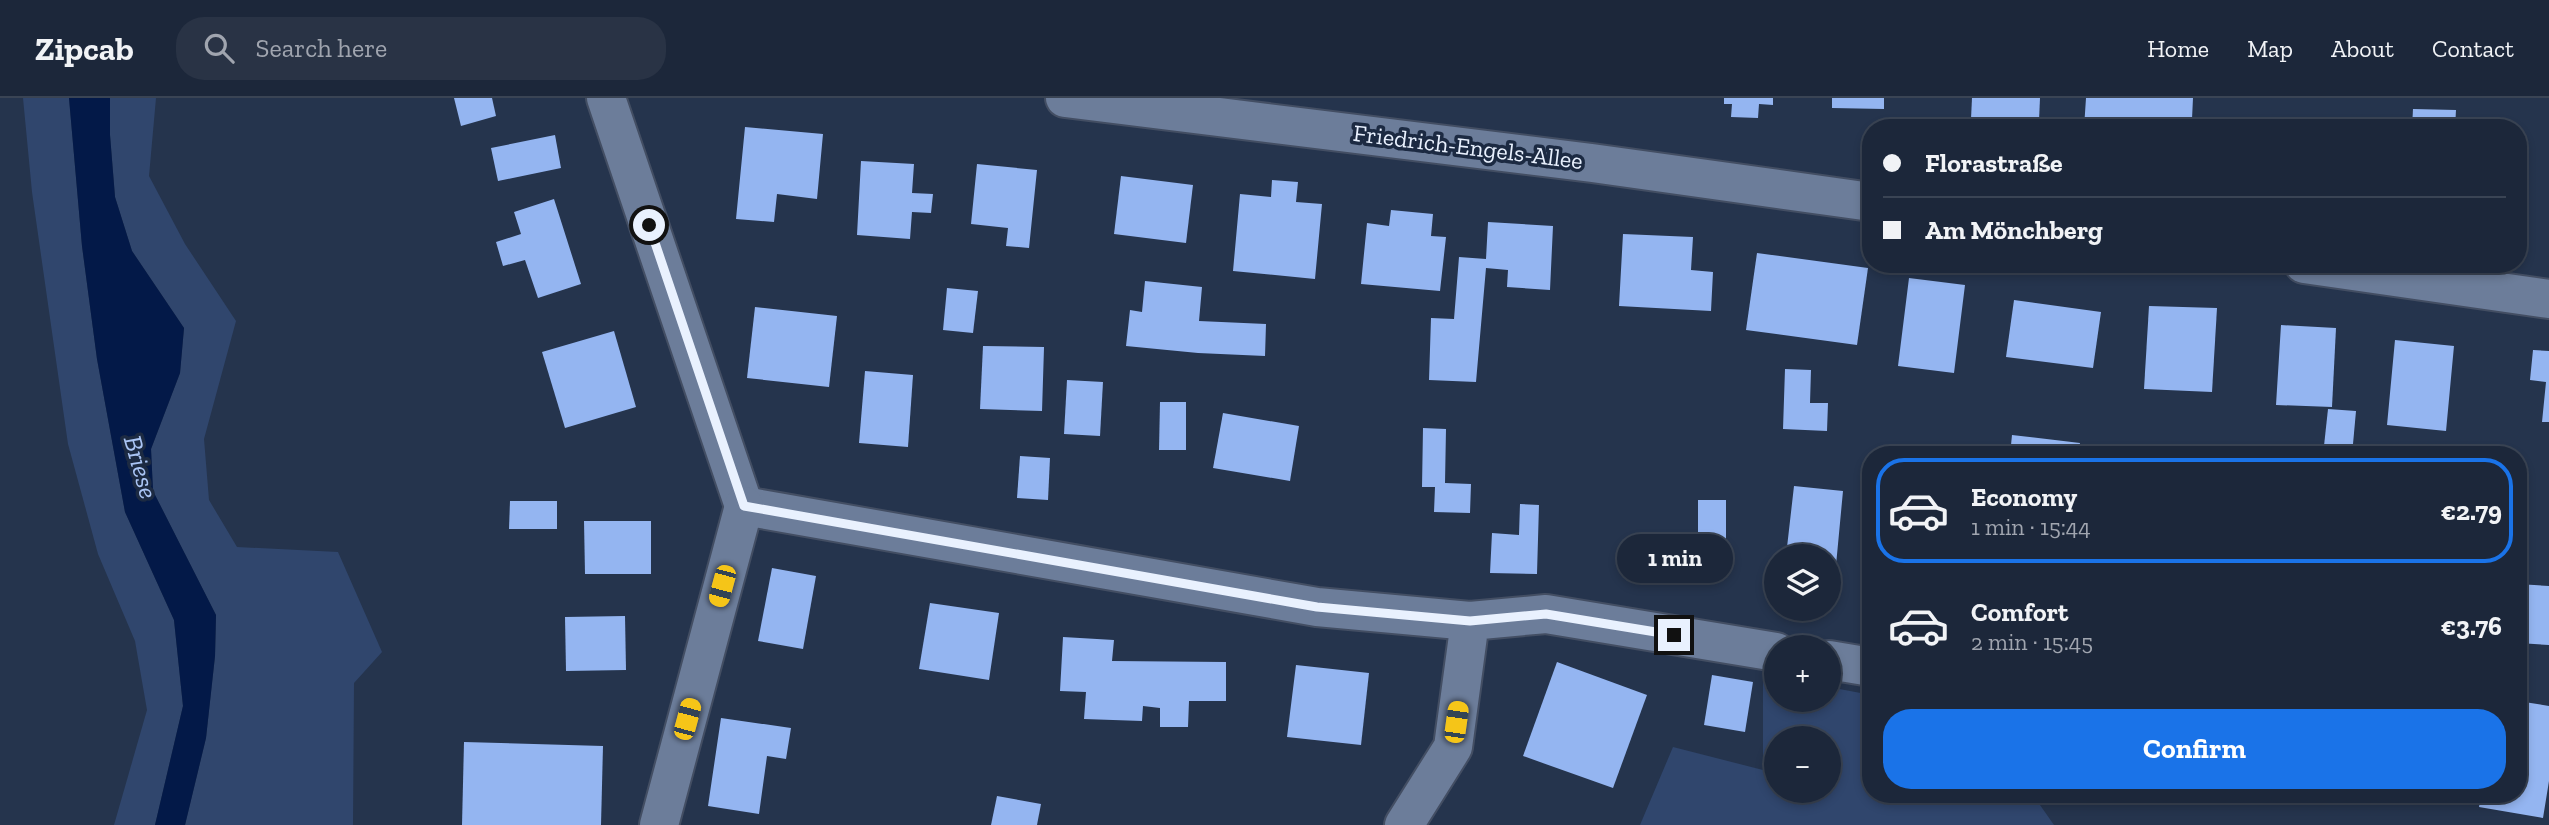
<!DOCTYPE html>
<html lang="en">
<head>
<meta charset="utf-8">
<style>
	:root { --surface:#1c273a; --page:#293345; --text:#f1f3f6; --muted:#a0a5af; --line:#3a4454; --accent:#1a73e8 }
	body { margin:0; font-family:"Zilla Slab",serif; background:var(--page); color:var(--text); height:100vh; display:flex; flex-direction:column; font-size:26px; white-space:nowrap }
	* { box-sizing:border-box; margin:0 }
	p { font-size:23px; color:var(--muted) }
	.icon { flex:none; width:38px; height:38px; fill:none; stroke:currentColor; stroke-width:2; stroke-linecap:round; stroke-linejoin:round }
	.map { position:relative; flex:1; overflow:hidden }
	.sheet { position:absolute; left:1862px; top:348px; width:665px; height:357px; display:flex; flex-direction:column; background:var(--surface); border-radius:28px; box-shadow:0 4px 10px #0003,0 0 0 2px var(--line) }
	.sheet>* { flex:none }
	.banner { position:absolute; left:1862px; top:21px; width:665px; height:154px; border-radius:28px; box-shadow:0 4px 10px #0003,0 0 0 2px var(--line); display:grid; align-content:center; height:154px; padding:0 21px; background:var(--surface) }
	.buttons { position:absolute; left:1764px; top:446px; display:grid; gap:14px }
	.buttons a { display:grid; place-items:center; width:77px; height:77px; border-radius:50%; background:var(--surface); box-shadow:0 4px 10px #0003,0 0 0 2px var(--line); font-size:35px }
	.end { position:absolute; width:32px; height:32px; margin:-16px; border:9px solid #e9f1fe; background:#111; box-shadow:0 0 0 4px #111 }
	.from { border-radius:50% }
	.bubble { position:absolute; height:49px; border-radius:24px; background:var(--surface); box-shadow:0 4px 10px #0003,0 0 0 2px var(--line); font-size:23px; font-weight:800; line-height:49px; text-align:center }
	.car { position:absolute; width:21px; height:42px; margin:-21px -10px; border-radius:9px; box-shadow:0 0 5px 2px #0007; background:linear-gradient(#f5c518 24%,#345 0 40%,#f5c518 0 76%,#345 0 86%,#f5c518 0) }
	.banner b { display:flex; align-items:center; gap:24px; height:66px; font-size:26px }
	.banner b+b { border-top:2px solid var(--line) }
	.banner i { width:18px; height:18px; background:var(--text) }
	ul { padding:12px 0 0; list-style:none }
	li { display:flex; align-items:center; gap:21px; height:105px; margin:0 14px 10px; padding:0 7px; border:4px solid transparent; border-radius:28px }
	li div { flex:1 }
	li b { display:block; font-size:26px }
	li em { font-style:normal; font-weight:800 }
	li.active { border-color:var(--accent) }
	li>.icon { width:63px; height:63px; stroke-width:1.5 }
	.cta { display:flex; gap:14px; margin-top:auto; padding:14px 21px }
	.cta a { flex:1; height:80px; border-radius:28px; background:var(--accent); color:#fff; font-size:28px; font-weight:800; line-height:80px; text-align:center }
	header { display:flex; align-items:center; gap:42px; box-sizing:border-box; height:98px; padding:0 35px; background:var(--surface); border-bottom:2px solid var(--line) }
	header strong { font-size:33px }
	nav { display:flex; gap:38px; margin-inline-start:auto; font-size:24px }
	.search { width:490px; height:63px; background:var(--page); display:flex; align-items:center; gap:18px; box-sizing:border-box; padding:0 24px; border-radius:28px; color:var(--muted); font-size:26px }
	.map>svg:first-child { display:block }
	.green { fill:#30466d; fill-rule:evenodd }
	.water { fill:#031948 }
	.building { fill:#94b5f1 }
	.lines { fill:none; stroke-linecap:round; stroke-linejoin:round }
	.street-casing { stroke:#434e63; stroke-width:42 }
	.street { stroke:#6c7d9a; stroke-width:38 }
	.route { stroke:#e9f1fe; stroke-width:9 }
	.labels { text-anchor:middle; stroke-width:7; stroke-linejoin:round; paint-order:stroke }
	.street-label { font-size:24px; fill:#e9f1fe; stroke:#1c2a42 }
	.water-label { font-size:26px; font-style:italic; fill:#aac5f5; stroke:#1c2a42 }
</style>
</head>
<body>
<header>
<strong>Zipcab</strong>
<div class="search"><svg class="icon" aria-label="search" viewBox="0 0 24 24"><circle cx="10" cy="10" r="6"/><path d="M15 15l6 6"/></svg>Search here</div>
<nav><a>Home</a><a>Map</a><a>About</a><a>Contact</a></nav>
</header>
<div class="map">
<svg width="2549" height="727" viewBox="0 0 2549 727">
	<rect width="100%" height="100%" fill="#25344d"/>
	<g class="green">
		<polygon points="23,0 69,0 82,148 97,261 125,414 174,522 183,608 155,727 114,727 147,612 135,543 98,456 68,346 32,94"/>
		<polygon points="110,0 156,0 149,78 185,146 236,223 204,341 209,402 237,449 338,454 382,554 354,585 353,727 185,727 206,640 215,558 216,517 153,393 151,351 180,275 184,230 132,153 115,99 110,37"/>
		<path d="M1763 577 1776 580V602H1829V589L1871 597V696L2033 697 2054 727H1640L1673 649 1763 672ZM1776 640H1829V693H1776Z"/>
	</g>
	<polygon class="water" points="69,0 110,0 110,37 115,99 132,153 184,230 180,275 151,351 153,393 216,517 215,558 206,640 185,727 155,727 183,608 174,522 125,414 97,261 82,148"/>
	<g class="building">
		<polygon points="454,0 492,0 496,18 461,28"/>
		<polygon points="1724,0 1773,0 1773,7 1759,6 1758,20 1731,19 1732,6 1724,6"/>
		<polygon points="1832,0 1884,0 1884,11 1832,10"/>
		<polygon points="1972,0 2040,0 2039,23 1971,21"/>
		<polygon points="2086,0 2193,0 2192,21 2163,19 2162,30 2084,30"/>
		<polygon points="2413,11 2456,12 2455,30 2412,30"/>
		<polygon points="745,29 823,36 817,101 777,96 774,124 736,121"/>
		<polygon points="555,37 561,70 498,83 491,50"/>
		<polygon points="861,63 914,66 912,95 933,96 931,115 912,114 910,141 857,137"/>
		<polygon points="977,66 1037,72 1029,150 1006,148 1008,130 971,126"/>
		<polygon points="1121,78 1193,87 1186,145 1114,136"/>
		<polygon points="1272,82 1298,84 1296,104 1322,106 1315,181 1233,173 1240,96 1271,99"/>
		<polygon points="554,101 581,186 538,200 525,162 503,168 496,144 521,136 514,114"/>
		<polygon points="1391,112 1433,116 1431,138 1446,139 1440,193 1361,186 1367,125 1389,128"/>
		<polygon points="1488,124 1553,128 1550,192 1507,189 1508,172 1486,170 1476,284 1429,282 1431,220 1454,221 1459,159 1486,161"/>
		<polygon points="1623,136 1693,139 1691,172 1713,174 1711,213 1619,208"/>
		<polygon points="1757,155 1868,170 1857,247 1746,232"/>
		<polygon points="1909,180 1965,187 1954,275 1898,268"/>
		<polygon points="1145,183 1202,189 1199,223 1266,226 1265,258 1198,255 1126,248 1130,212 1142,214"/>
		<polygon points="947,190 978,193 973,235 943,232"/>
		<polygon points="2014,202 2101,214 2093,270 2006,259"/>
		<polygon points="2149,208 2217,210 2212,294 2144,291"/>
		<polygon points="755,209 837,218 829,289 747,280"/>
		<polygon points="2281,227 2336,230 2332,309 2276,307"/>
		<polygon points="614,233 636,309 565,330 542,254"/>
		<polygon points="2395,242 2454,248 2446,333 2387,327"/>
		<polygon points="983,248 1044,249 1042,313 980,311"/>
		<polygon points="2533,252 2549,253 2549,324 2542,324 2546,284 2530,282"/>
		<polygon points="1785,271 1811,272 1810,305 1828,305 1827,333 1783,331"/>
		<polygon points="865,273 913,277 908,349 859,345"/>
		<polygon points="1067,282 1103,284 1100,338 1064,336"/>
		<polygon points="1160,304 1186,304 1186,352 1159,352"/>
		<polygon points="2328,311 2356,313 2352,357 2323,357"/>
		<polygon points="1223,315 1299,328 1290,383 1213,370"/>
		<polygon points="1423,330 1446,331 1445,385 1471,386 1470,415 1434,414 1435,389 1422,389"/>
		<polygon points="2012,337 2080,345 2078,357 2010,357"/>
		<polygon points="1020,358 1050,360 1048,402 1017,400"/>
		<polygon points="1794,388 1843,393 1835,478 1829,477 1829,458 1786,458"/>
		<rect x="1698" y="402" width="28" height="45"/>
		<polygon points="510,403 557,403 557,431 509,431"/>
		<polygon points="1520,406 1539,407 1537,476 1490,475 1492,435 1519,437"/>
		<polygon points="584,423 651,423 651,476 585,476"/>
		<polygon points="772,470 816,478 803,551 758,543"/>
		<polygon points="2518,486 2549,488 2549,547 2518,545"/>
		<polygon points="930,505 999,515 989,582 919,571"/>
		<polygon points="625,518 626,572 566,573 565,519"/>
		<polygon points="1063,539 1114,542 1112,563 1226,564 1226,603 1189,603 1188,629 1160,629 1160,610 1143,608 1142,623 1084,621 1086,594 1060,593"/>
		<polygon points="1557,564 1647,597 1613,690 1523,658"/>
		<polygon points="1296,567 1369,575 1361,647 1287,639"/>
		<polygon points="1712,577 1753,584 1745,634 1704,627"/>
		<polygon points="2518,603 2549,608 2549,683 2543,720 2479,709 2481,696 2518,696"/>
		<polygon points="721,620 791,630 786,661 767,658 759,716 708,708"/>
		<polygon points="464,644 603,648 601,727 462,727"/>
		<polygon points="997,698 1041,706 1037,727 991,727"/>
	</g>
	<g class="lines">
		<g class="street-casing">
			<g id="street">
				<polyline points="606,0 744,408"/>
				<polyline points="1065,0 1592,65 1871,104"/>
				<polyline points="2304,166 2549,201"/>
				<polyline points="744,408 1317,509 1470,523"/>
				<polyline points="1829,562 1871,569"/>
				<polyline points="659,727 744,408"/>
				<polyline points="1404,727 1453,649 1470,523 1546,516 1776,554"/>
			</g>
		</g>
		<use href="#street" class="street"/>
	</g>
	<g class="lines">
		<polyline class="route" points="649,127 744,408 1317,509 1470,523 1546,516 1674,537"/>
	</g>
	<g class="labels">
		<g class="street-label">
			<text transform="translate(1468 49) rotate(7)" y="8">Friedrich-Engels-Allee</text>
		</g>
		<g class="water-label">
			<text transform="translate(141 369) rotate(74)" y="9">Briese</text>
		</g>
	</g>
</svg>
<div class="buttons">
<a><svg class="icon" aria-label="layers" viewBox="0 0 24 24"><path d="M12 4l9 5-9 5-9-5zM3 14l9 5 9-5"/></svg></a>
<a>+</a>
<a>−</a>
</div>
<i class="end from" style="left:649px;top:127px"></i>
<i class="end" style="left:1674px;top:537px"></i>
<div class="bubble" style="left:1617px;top:436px;width:116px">1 min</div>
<i class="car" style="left:722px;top:488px;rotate:195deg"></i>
<i class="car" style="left:687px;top:621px;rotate:15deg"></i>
<i class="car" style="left:1456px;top:624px;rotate:8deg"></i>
<div class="banner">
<b><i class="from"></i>Florastraße</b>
<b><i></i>Am Mönchberg</b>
</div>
<section class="sheet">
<ul>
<li class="active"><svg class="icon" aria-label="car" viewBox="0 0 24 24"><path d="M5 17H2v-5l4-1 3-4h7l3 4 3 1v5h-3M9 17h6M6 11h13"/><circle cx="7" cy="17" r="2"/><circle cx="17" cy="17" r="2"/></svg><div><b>Economy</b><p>1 min · 15:44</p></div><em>€2.79</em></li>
<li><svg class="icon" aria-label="car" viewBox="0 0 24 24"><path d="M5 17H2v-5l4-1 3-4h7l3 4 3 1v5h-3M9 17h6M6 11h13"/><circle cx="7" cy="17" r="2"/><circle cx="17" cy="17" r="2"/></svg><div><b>Comfort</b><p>2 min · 15:45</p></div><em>€3.76</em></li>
</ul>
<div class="cta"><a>Confirm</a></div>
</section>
</div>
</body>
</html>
